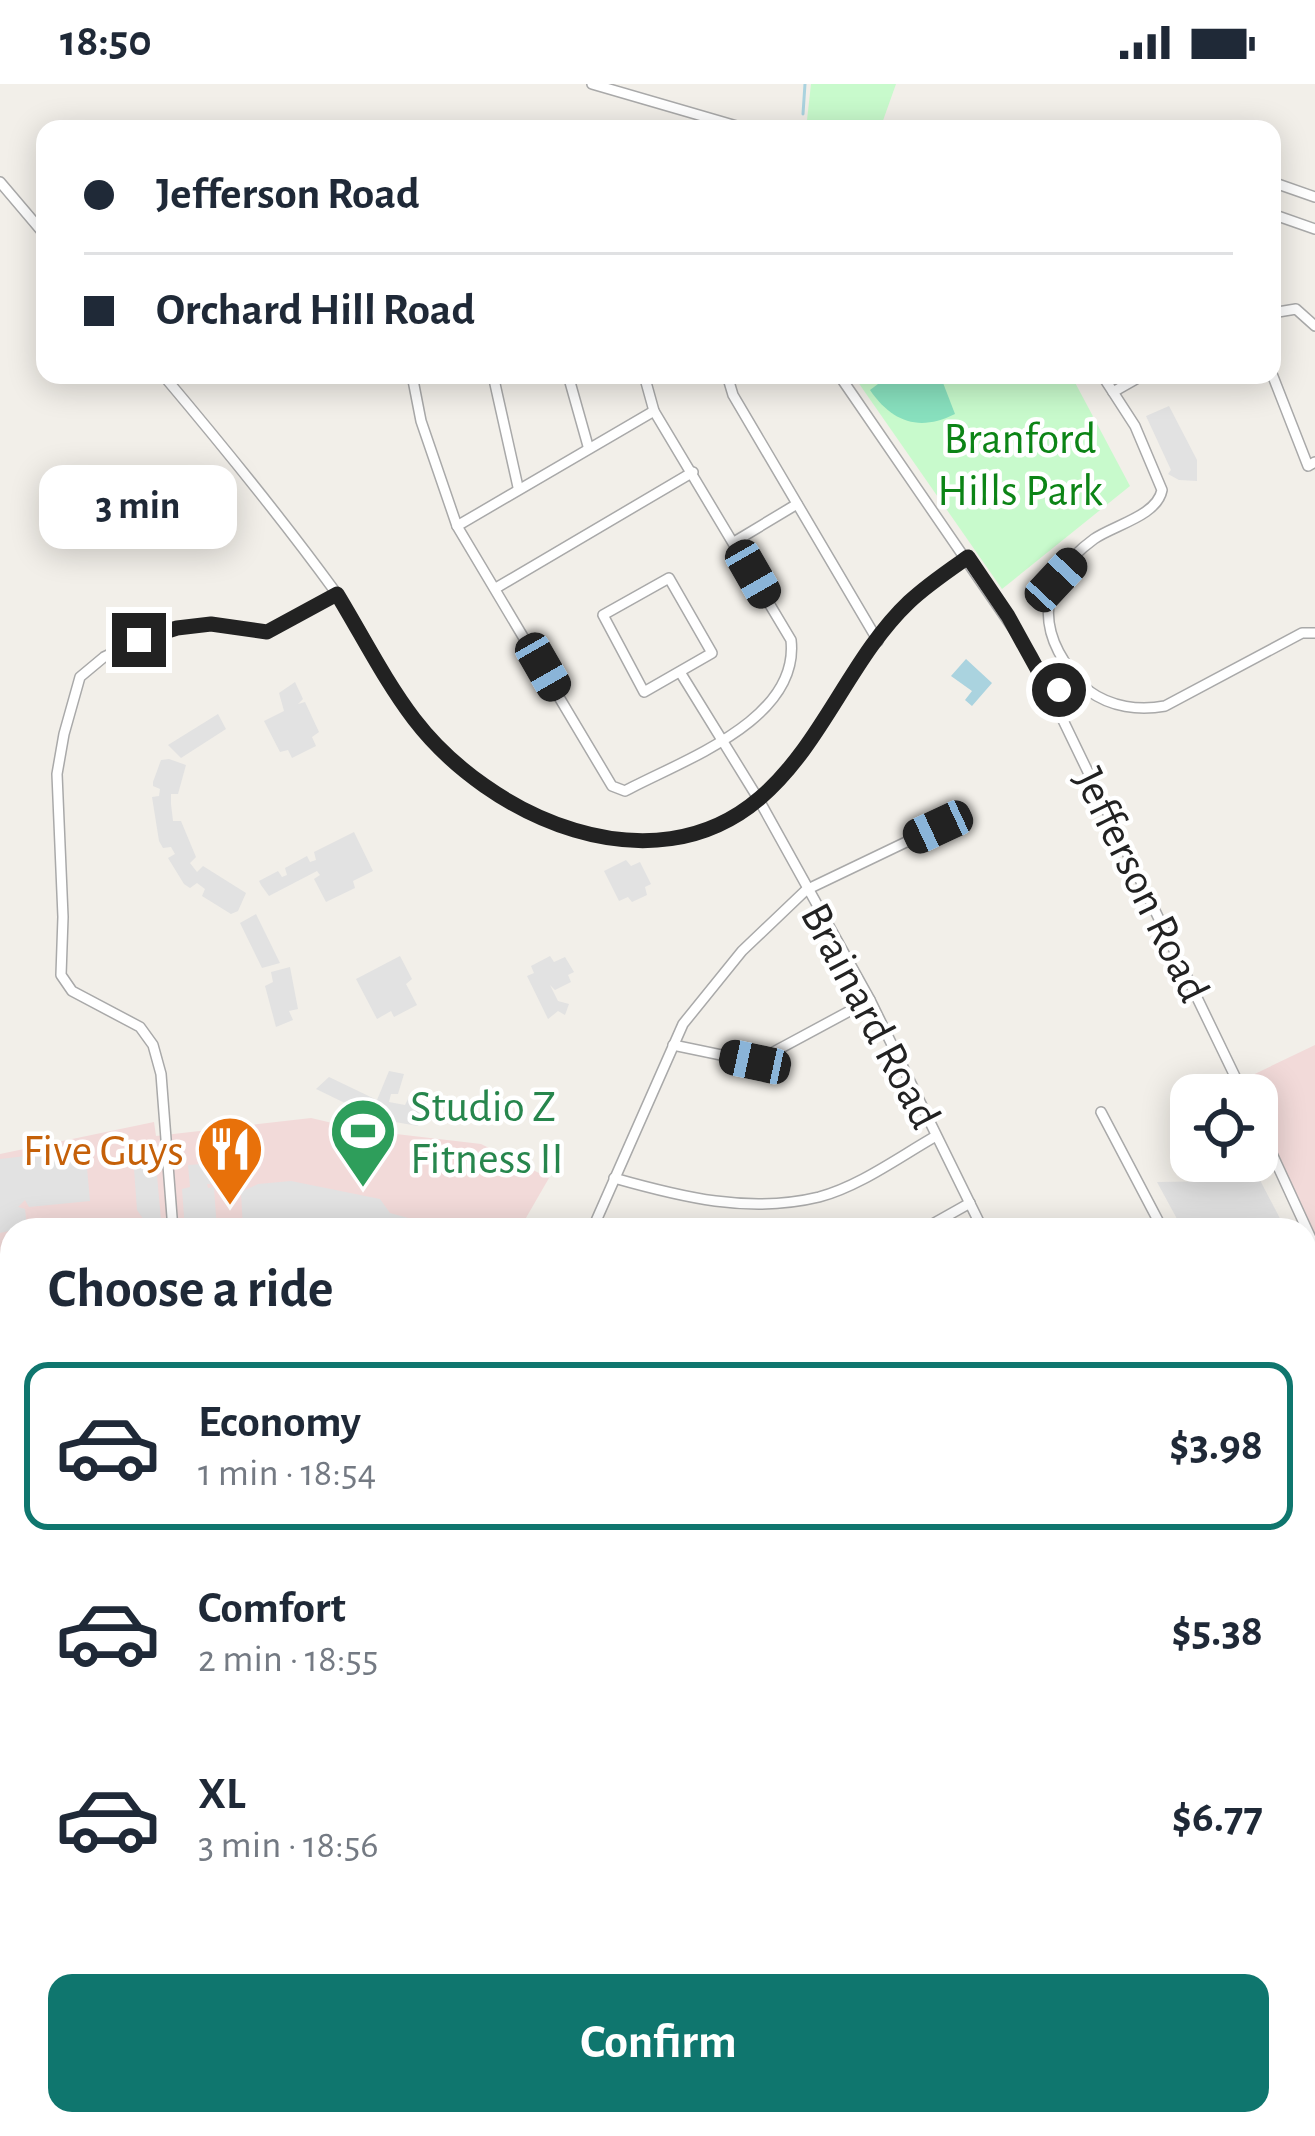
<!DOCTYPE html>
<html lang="en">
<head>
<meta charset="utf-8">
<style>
	:root { --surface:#fff; --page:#f2f2f3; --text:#1f2937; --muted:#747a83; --line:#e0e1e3; --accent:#0f766e }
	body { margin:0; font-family:"Alegreya Sans",sans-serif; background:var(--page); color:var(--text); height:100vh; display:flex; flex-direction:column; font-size:45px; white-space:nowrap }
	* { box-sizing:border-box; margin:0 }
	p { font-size:39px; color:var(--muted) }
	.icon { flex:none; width:66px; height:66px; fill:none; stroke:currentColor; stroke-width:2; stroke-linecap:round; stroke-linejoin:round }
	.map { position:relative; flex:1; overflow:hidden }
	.drawer { position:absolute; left:0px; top:1134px; width:1317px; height:918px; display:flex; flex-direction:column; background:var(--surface); border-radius:36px 36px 0 0; box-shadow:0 6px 30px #0003 }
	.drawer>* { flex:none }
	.top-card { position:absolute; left:36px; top:36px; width:1245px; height:264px; border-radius:24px; box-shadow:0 6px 30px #0003; display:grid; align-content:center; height:264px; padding:0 48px; background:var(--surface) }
	.controls { position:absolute; left:1170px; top:990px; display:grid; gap:24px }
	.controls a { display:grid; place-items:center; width:108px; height:108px; border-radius:24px; background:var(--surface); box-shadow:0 6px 30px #0003; font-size:60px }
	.end { position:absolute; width:54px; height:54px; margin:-27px; border:15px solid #222; background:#fff; box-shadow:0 0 0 6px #fff }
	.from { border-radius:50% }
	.bubble { position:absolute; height:84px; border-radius:24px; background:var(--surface); box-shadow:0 6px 30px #0003; font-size:39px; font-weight:700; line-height:84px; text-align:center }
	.car { position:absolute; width:36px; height:72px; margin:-36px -18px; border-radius:15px; box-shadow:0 0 9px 3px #0007; background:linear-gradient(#222 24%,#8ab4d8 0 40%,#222 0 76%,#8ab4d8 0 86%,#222 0) }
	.top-card b { display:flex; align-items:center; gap:42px; height:114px; font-size:45px }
	.top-card b+b { border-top:3px solid var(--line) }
	.top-card i { width:30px; height:30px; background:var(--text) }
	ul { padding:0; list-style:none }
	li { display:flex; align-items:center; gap:36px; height:168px; margin:0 24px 18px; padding:0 24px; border:6px solid transparent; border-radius:24px }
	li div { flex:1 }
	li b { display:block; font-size:45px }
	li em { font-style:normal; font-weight:700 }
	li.active { border-color:var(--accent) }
	li>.icon { width:108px; height:108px; stroke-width:1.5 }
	h2 { padding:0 48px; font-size:54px; line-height:144px }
	.cta { display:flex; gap:24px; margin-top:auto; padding:24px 48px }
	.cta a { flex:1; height:138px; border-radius:24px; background:var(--accent); color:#fff; font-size:48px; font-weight:700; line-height:138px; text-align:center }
	.status { display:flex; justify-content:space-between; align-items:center; height:84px; padding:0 60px; background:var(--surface); direction:ltr }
	.status svg { height:33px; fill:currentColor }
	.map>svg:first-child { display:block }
	.commercial { fill:#f2dad9 }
	.construction { fill:#c7c7b4 }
	.grass { fill:#cdebb0 }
	.forest { fill:#add19e }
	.wetland { fill:#c6e0d4 }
	.park { fill:#c8facc }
	.pitch { fill:#88e0be }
	.parking { fill:#e2e2e2 }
	.water { fill:#aad3df }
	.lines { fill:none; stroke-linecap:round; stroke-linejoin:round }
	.stream { stroke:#aad3df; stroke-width:3 }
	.minor-casing { stroke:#a9a9a9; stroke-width:12 }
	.primary-casing { stroke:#a06b00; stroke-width:18 }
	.motorway-casing { stroke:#dc2a67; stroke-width:21 }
	.minor { stroke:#fff; stroke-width:9 }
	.primary { stroke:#fcd6a4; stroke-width:15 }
	.motorway { stroke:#e892a2; stroke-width:18 }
	.rail { stroke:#707070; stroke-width:3; stroke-dasharray:24 24; stroke-linecap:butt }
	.route { stroke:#222; stroke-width:15 }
	.labels { text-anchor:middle; stroke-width:9; stroke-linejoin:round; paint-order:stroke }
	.park-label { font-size:45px; fill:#0c8416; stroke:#fff }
	.street-label { font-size:45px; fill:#222; stroke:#fff }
	.leisure-label { font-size:45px; fill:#27864d; stroke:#fff; text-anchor:start }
	.food-label { font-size:45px; fill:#c56008; stroke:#fff; text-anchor:end }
</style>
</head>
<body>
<div class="status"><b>18:50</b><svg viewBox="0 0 49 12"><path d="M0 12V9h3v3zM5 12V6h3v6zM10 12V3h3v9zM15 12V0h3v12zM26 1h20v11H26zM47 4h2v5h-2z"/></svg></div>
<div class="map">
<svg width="1315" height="2052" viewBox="0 0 1315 2052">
	<rect width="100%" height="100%" fill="#f2efe9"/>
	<g class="commercial">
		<polygon points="1315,961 1315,1160 1257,1037 1257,1011 1244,1011 1238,998"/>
		<polygon points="311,1034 362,1046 481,1060 549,1094 519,1146 12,1146 12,1383 0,1383 0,1070 154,1038 156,1052"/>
	</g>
	<polygon class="construction" points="0,1651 12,1664 12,2040 296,2040 281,2052 0,2051"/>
	<polygon class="grass" points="12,1415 12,1605 0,1594 0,1416"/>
	<polygon class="forest" points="1315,1904 1315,1976 1305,1983 1305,1907"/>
	<g class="wetland">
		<polygon points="1305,1644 1315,1644 1315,1763 1305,1768"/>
		<polygon points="1315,1810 1315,1904 1305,1907 1305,1820"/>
		<polygon points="1315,1976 1315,2045 1306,2052 1216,2052 1229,2040 1305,2040 1305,1983"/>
		<polygon points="492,2040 1183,2040 1177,2052 493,2052"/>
	</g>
	<g class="park">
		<polygon points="811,0 896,0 880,45 806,45"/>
		<polygon points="853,291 1071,291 1130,402 1002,505"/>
	</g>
	<path class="pitch" d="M890 291H940L955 330C919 348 892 338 870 306Z"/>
	<g class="parking">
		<polygon points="1169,322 1197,376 1197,397 1179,396 1168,390 1171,386 1146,332"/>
		<polygon points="295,598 303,615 298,620 305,618 319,648 312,653 316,662 292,674 288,666 280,668 264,637 284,627 279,609"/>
		<polygon points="218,630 226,645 181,674 168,661"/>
		<polygon points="169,675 186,681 178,710 171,710 171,720 173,737 181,737 196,773 190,779 197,788 203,782 246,809 238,827 231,830 202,812 205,805 197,799 190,804 184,800 168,774 175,770 171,763 163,764 159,757 152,713 159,712 160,705 153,702 153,698 161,676"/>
		<polygon points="354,748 373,787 353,797 355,804 326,818 314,795 320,791 317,787 269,812 261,801 259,797 278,787 282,793 287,791 285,784 307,772 310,778 316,776 314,768"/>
		<polygon points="626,776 631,782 640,778 651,800 645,803 647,811 632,818 628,813 619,817 604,787"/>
		<polygon points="256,830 280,879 262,884 240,839"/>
		<polygon points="400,872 412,895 406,900 417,921 394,933 391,927 377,935 356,895"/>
		<polygon points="550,872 554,878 565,873 574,888 568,891 571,898 555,906 550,901 558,917 569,920 565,931 558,927 548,935 527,892 534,889 531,882"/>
		<polygon points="290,883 298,925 289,927 293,936 276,943 265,902 273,898 271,888"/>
		<polygon points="389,987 404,990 398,1010 391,1010 389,1018 405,1021 409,1013 433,1020 430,1037 421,1036 418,1042 378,1035 316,1005 329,993 377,1016"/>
		<polygon points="231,1053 252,1054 253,1071 246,1077 248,1088 240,1099 207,1100 208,1104 214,1103 217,1146 185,1146 182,1105 190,1103 188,1081 232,1078"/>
		<polygon points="154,1059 162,1146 122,1146 143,1145 146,1139 137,1126 133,1071"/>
		<polygon points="60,1068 64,1076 86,1073 90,1117 29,1123 25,1116 18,1123 25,1125 27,1143 0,1149 0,1075"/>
		<polygon points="1229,1077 1250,1077 1286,1146 1183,1146 1157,1098 1228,1097 1222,1085 1230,1081"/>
		<polygon points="291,1097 380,1115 390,1129 452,1146 243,1146 241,1108 258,1100"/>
		<polygon points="8,1234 12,1239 12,1306 0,1272 0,1236"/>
	</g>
	<polygon class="water" points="966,575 992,599 972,622 965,616 972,607 951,592"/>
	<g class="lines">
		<polyline class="stream" points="803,30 805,0"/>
		<g class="minor-casing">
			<g id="minor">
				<polyline points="592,0 747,45"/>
				<polyline points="0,98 45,151"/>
				<polyline points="1272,98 1315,113"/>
				<polyline points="1272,130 1315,145"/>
				<polyline points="1272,229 1296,225 1315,242"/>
				<polyline points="1272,290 1308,382 1315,378"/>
				<path d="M163 291C222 361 280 432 334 506 364 547 384 597 416 637 492 732 654 809 761 714 822 658 850 574 910 518 927 501 948 487 967 473"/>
				<path d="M412 291 421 337 457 442 612 702 625 707C683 676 800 636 791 556L654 327 644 291"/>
				<polyline points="493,291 518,403"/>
				<polyline points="568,291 588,362"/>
				<polyline points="727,291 733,311 878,557"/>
				<polyline points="839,291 1032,572 1244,1011"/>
				<polyline points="1113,308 1143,291"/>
				<polyline points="457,442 654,327"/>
				<polyline points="734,458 797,420"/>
				<polygon points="669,494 712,569 644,608 603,531"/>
				<polyline points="496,504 693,388"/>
				<polyline points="680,588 759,716 870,916 983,1146"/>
				<path d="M1089 607C1037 556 1031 501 1094 455 1114 441 1157 432 1162 406L1135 342 1102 291"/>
				<path d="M1060 630 1089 607C1111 623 1139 627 1165 622L1302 549H1315"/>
				<polyline points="673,961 755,978 870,916"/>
				<polyline points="1101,1028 1163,1146"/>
				<polyline points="1257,1037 1315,1163"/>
				<path d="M614 1094C681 1113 749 1130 819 1113 860 1102 899 1073 936 1052"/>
				<polyline points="173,1146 161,990 153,961 140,943 72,907 61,891 63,833 57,690 64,650 80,593 104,573 139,556 177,544 211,540 267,548 337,510"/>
				<polyline points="592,1146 683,940 742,867 806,806 950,737"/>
				<polyline points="922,1146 970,1119"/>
				<polyline points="1305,1317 1315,1316"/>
				<polyline points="1305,1442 1315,1440"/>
				<polyline points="1305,1557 1315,1555"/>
			</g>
		</g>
		<g class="primary-casing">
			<g id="primary">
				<polyline points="1305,1190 1315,1188"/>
				<polyline points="0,1215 12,1212"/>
			</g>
		</g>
		<g class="motorway-casing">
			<g id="motorway">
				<polyline points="0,1626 12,1637"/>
				<polyline points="391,2040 402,2052"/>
			</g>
		</g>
		<use href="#minor" class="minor"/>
		<use href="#primary" class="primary"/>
		<use href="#motorway" class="motorway"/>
		<g class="rail">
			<polyline points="0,1399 12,1398"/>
			<polyline points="1305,1633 1315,1633"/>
		</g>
	</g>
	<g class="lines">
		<path class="route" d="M139 556 177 544 211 540 267 548 337 510C362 551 385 597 414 635 489 733 652 807 760 714 823 660 850 574 909 518 927 501 948 487 968 473L1008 532 1051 610 1059 606"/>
	</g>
	<defs>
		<g id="stadium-pin" transform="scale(3.45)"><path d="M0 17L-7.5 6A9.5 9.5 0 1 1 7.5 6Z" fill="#2e9e5b" stroke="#fff"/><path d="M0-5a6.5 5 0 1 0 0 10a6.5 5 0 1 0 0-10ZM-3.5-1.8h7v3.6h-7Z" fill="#fff"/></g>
		<g id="restaurant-pin" transform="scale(3.45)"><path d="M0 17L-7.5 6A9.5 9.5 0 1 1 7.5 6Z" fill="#e8710a" stroke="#fff"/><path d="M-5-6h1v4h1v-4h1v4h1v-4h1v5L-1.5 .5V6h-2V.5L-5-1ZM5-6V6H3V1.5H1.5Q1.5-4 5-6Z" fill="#fff"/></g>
	</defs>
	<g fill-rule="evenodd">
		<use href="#stadium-pin" x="363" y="1047"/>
		<use href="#restaurant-pin" x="230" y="1065"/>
	</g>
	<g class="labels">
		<g class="park-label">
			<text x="1020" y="369">Branford<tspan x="1020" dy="52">Hills Park</tspan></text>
		</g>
		<g class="street-label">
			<text transform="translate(1143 800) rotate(64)" y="16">Jefferson Road</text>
			<text transform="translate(872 931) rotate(62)" y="16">Brainard Road</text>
		</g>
		<g class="leisure-label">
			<text x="410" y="1037">Studio Z<tspan x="410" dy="52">Fitness II</tspan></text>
		</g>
		<g class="food-label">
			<text x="184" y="1081">Five Guys</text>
		</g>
	</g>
</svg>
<div class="controls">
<a><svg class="icon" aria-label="locate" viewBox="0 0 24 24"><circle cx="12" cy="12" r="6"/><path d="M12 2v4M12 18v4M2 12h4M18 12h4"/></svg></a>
</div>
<i class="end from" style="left:1059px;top:606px"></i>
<i class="end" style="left:139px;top:556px"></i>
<div class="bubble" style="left:39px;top:381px;width:198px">3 min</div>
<i class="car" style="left:753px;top:490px;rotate:150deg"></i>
<i class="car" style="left:1056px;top:496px;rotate:43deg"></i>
<i class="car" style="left:543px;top:583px;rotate:150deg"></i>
<i class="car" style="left:938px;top:743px;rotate:245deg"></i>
<i class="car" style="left:755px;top:978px;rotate:282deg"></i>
<div class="top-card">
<b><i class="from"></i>Jefferson Road</b>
<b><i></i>Orchard Hill Road</b>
</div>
<section class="drawer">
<h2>Choose a ride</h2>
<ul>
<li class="active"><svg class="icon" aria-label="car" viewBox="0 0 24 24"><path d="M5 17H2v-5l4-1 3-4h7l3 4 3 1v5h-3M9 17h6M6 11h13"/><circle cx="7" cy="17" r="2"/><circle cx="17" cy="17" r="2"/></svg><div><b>Economy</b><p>1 min · 18:54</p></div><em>$3.98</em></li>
<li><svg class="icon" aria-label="car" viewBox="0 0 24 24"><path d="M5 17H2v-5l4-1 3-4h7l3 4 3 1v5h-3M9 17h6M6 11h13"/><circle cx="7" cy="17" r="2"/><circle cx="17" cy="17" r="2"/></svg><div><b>Comfort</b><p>2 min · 18:55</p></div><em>$5.38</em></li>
<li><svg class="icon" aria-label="car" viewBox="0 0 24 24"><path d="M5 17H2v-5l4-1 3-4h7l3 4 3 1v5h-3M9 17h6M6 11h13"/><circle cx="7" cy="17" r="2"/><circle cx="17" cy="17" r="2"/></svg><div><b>XL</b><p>3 min · 18:56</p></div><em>$6.77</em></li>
</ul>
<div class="cta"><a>Confirm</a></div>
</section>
</div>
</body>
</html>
